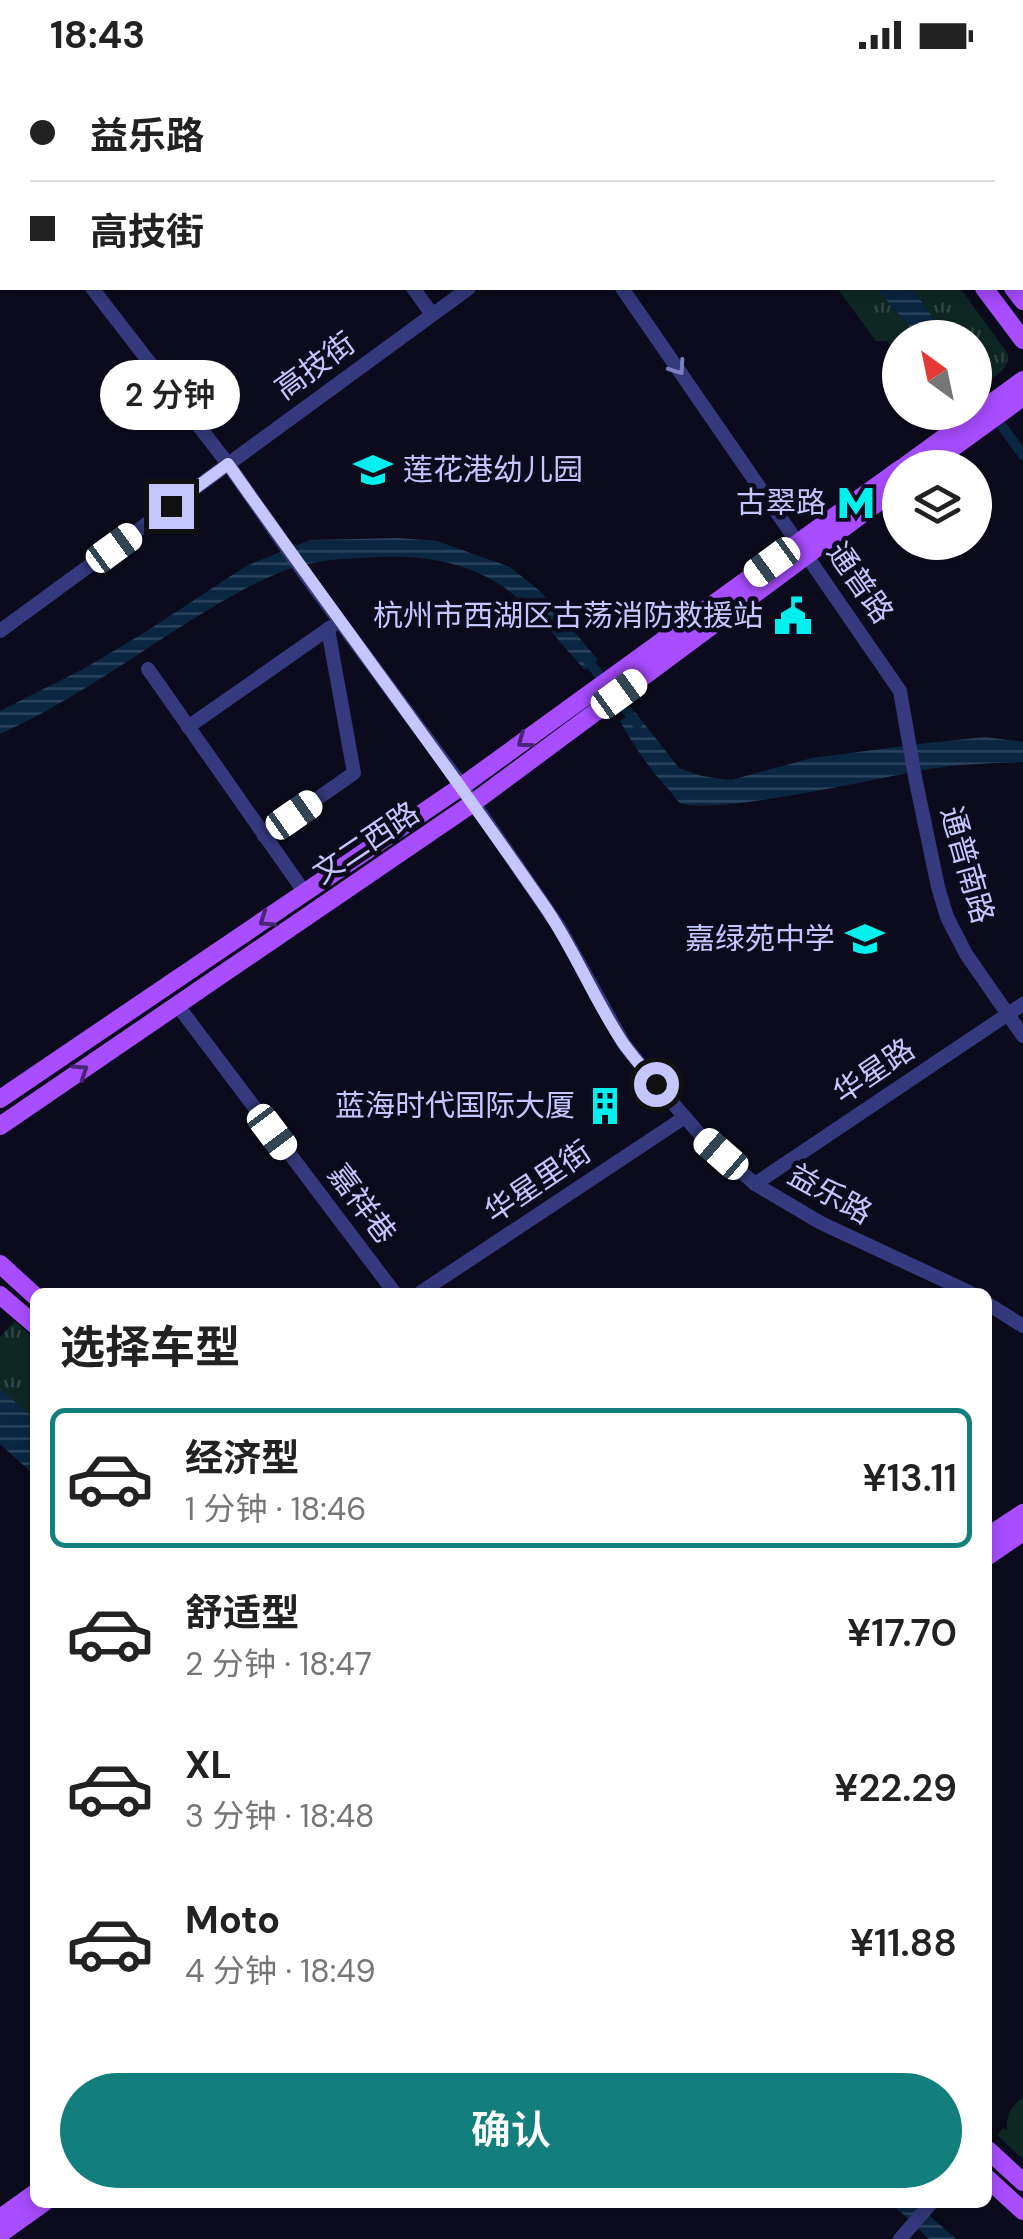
<!DOCTYPE html>
<html lang="zh">
<head>
<meta charset="utf-8">
<style>
	:root { --surface:#fff; --page:#f6f6f6; --text:#222; --muted:#767676; --line:#e0e0e0; --accent:#137f7d }
	body { margin:0; font-family:"DM Sans","Noto Sans SC",sans-serif; background:var(--page); color:var(--text); height:100vh; display:flex; flex-direction:column; font-size:38px; white-space:nowrap }
	* { box-sizing:border-box; margin:0 }
	p { font-size:32px; color:var(--muted) }
	.icon { flex:none; width:55px; height:55px; fill:none; stroke:currentColor; stroke-width:2; stroke-linecap:round; stroke-linejoin:round }
	.map { position:relative; flex:1; overflow:hidden }
	.details { position:absolute; left:30px; top:1218px; width:962px; height:920px; display:flex; flex-direction:column; background:var(--surface); border-radius:15px; box-shadow:0 5px 15px #0003 }
	.details>* { flex:none }
	.hud { position:absolute; left:0px; top:0px; width:1025px; height:220px; box-shadow:0 5px 15px #0003; display:grid; align-content:center; height:220px; padding:0 30px; background:var(--surface) }
	.needle { width:65px; rotate:327deg }
	.controls { position:absolute; left:882px; top:250px; display:grid; gap:20px }
	.controls a { display:grid; place-items:center; width:110px; height:110px; border-radius:50%; background:var(--surface); box-shadow:0 5px 15px #0003; font-size:50px }
	.end { position:absolute; width:45px; height:45px; margin:-22px; border:12px solid #c6c6ff; background:#111; box-shadow:0 0 0 5px #111 }
	.from { border-radius:50% }
	.bubble { position:absolute; height:70px; border-radius:35px; background:var(--surface); box-shadow:0 5px 15px #0003; font-size:32px; font-weight:600; line-height:70px; text-align:center }
	.car { position:absolute; width:30px; height:60px; margin:-30px -15px; border-radius:12px; box-shadow:0 0 8px 2px #0007; background:linear-gradient(#fff 24%,#345 0 40%,#fff 0 76%,#345 0 86%,#fff 0) }
	.hud b { display:flex; align-items:center; gap:35px; height:95px; font-size:38px }
	.hud b+b { border-top:2px solid var(--line) }
	.hud i { width:25px; height:25px; background:var(--text) }
	ul { padding:0; list-style:none }
	li { display:flex; align-items:center; gap:30px; height:140px; margin:0 20px 15px; padding:0 10px; border:5px solid transparent; border-radius:15px }
	li div { flex:1 }
	li b { display:block; font-size:38px }
	li em { font-style:normal; font-weight:600 }
	li.active { border-color:var(--accent) }
	li>.icon { width:90px; height:90px; stroke-width:1.5 }
	h2 { padding:0 30px; font-size:45px; line-height:120px }
	.action { display:flex; gap:20px; margin-top:auto; padding:20px 30px }
	.action a { flex:1; height:115px; border-radius:60px; background:var(--accent); color:#fff; font-size:40px; font-weight:600; line-height:115px; text-align:center }
	.status { display:flex; justify-content:space-between; align-items:center; height:70px; padding:0 50px; background:var(--surface); direction:ltr }
	.status svg { height:28px; fill:currentColor }
	.map>svg:first-child { display:block }
	.park { fill:url(#park-tufts) }
	.pitch { fill:#0e2723 }
	.water { fill:url(#water-rules) }
	.lines { fill:none; stroke-linecap:round; stroke-linejoin:round }
	.canal { stroke:#0a2641; stroke-width:10 }
	.minor { stroke:#343a7d; stroke-width:14 }
	.major { stroke:#a84dff; stroke-width:18 }
	.oneway { stroke:#7d80be }
	.oneway2 { stroke:#4a2577 }
	.route { stroke:#c6c6ff; stroke-width:12 }
	.labels { text-anchor:middle; stroke-width:9; stroke-linejoin:round; paint-order:stroke }
	.street-label { font-size:30px; fill:#c6c6ff; stroke:#0c0b1d }
	.poi-label { font-size:30px; fill:#c6c6ff; stroke:#0c0b1d; text-anchor:end }
</style>
</head>
<body>
<div class="status"><b>18:43</b><svg viewBox="0 0 49 12"><path d="M0 12V9h3v3zM5 12V6h3v6zM10 12V3h3v9zM15 12V0h3v12zM26 1h20v11H26zM47 4h2v5h-2z"/></svg></div>
<div class="map">
<svg width="1023" height="2169" viewBox="0 0 1023 2169">
	<defs>
		<pattern id="park-tufts" width="24" height="20" patternUnits="userSpaceOnUse" patternTransform="scale(2.5)"><rect width="24" height="20" fill="#0e2723"/><path d="M3 7l-1-3M5 7V3M7 7l1-3M15 17l-1-3M17 17v-4M19 17l1-3" fill="none" stroke="#304544"/></pattern>
		<pattern id="water-rules" width="6" height="5" patternUnits="userSpaceOnUse" patternTransform="scale(2.5)"><rect width="6" height="5" fill="#0a2641"/><path d="M0 2.5h6" fill="none" stroke="#2c445e"/></pattern>
	</defs>
	<rect width="100%" height="100%" fill="#0c0b1d"/>
	<g class="park">
		<polygon points="837,218 876,218 918,267 900,268 900,289 887,271 876,271"/>
		<path d="M912 218H960L1008 284C1009 299 998 304 987 312L975 295V268L952 267 936 252Z"/>
		<polygon points="15,1251 35,1270 35,1374 0,1336 0,1267"/>
	</g>
	<path class="pitch" d="M1023 2027V2089L997 2065 1003 2058 1007 2060C1006 2045 1011 2036 1023 2027Z"/>
	<g class="water">
		<polygon points="876,218 912,218 936,252 944,254 952,267 918,267"/>
		<path d="M398 468 437 471 510 497 541 522 598 590 585 600C560 573 536 540 505 518 470 493 425 485 382 487 352 488 321 489 292 498 249 513 209 539 171 563 115 599 60 637 0 664V641L85 598 147 561 246 496 310 470Z"/>
		<path d="M635 642 679 698 702 706 731 710 812 688 927 673 985 667 1023 672V692C990 693 956 694 923 700 885 707 703 748 679 732 675 729 673 724 669 720 650 699 634 677 620 651Z"/>
		<polygon points="0,1319 35,1349 35,1406 0,1374"/>
		<polygon points="891,2133 919,2133 931,2147 956,2169 929,2169"/>
	</g>
	<g class="lines">
		<g class="canal">
			<polyline points="975,319 1023,385"/>
			<polyline points="586,588 637,654"/>
		</g>
		<g class="minor">
			<polyline points="251,0 253,2"/>
			<polyline points="760,2 764,0"/>
			<polyline points="0,97 2,100"/>
			<polyline points="1022,167 1023,166"/>
			<polyline points="92,218 228,394 307,507 462,716 559,857 624,974 656,1014 704,1069 755,1114 821,1153 969,1222"/>
			<polyline points="413,218 432,244"/>
			<polyline points="622,218 900,621 915,707 938,817 947,847 966,884 1023,966"/>
			<polyline points="0,561 469,218"/>
			<polyline points="148,599 305,823"/>
			<polyline points="188,657 331,557"/>
			<polyline points="264,766 354,703 328,559"/>
			<polyline points="178,936 394,1222"/>
			<polyline points="755,1114 1023,934"/>
			<polyline points="421,1222 685,1047"/>
			<polyline points="988,1234 1023,1256"/>
			<polyline points="900,2169 932,2132"/>
		</g>
		<g class="major">
			<polyline points="820,0 822,2"/>
			<polyline points="851,0 853,2"/>
			<polyline points="29,2 33,0"/>
			<polyline points="76,2 79,0"/>
			<polyline points="0,24 2,22"/>
			<polyline points="0,60 2,58"/>
			<polyline points="984,218 1023,270"/>
			<polyline points="1013,218 1023,231"/>
			<polyline points="902,398 1023,310"/>
			<polyline points="925,398 1023,327"/>
			<polyline points="0,1029 462,716 900,399"/>
			<polyline points="0,1056 473,733 900,416"/>
			<polyline points="0,1194 35,1226"/>
			<polyline points="0,1225 35,1255"/>
			<polyline points="988,1466 1023,1443"/>
			<polyline points="988,1486 1023,1462"/>
			<polyline points="988,2080 1023,2112"/>
			<polyline points="988,2109 1023,2141"/>
			<polyline points="0,2148 35,2123"/>
			<polyline points="0,2164 45,2132"/>
		</g>
	</g>
	<defs><path id="oneway-chevron" d="M-2-3.5L2.5 0L-2 3.5" fill="none" stroke-width="1.6" stroke-linecap="round" stroke-linejoin="round" transform="scale(2.5)"/></defs>
	<use class="oneway" href="#oneway-chevron" transform="translate(678 298) rotate(55)"/>
	<g class="oneway2">
		<use href="#oneway-chevron" transform="translate(524 671) rotate(144)"/>
		<use href="#oneway-chevron" transform="translate(266 850) rotate(146)"/>
		<use href="#oneway-chevron" transform="translate(81 1001) rotate(-34)"/>
	</g>
	<g class="lines">
		<path class="route" d="M171 436 228 394C332 542 441 686 543 834 574 878 593 928 623 973 633 987 645 1001 656 1014"/>
	</g>
	<defs>
		<g id="school-bare" transform="scale(3)"><path d="M0-5L7-2L0 1L-7-2ZM-4 1L0 2.5L4 1V4Q0 6-4 4Z" fill="#00f1ed" stroke="#0c0b1d" stroke-width="2.5" paint-order="stroke"/></g>
		<g id="metro-bare" transform="scale(3)"><path d="M-5.5 5V-5H-3L0 0L3-5H5.5V5H3V-.5L0 4L-3-.5V5Z" fill="#00f1ed" stroke="#0c0b1d" stroke-width="2.5" paint-order="stroke"/></g>
		<g id="civic-bare" transform="scale(3)"><path d="M-.6-6.5H3V-4.5H.6V-3L4-1V1h2V6H-6V1h2V-1L-.6-3ZM-1.2 2.5V6h2.4V2.5Z" fill="#00f1ed" stroke="#0c0b1d" stroke-width="2.5" paint-order="stroke"/></g>
		<g id="building-bare" transform="scale(3)"><path d="M-4-6H4V6H1V3H-1V6H-4ZM-2.5-4.3h1.7v1.8h-1.7ZM.8-4.3h1.7v1.8H.8ZM-2.5-1h1.7V.8h-1.7ZM.8-1h1.7V.8H.8Z" fill="#00f1ed" stroke="#0c0b1d" stroke-width="2.5" paint-order="stroke"/></g>
	</defs>
	<g fill-rule="evenodd">
		<use href="#school-bare" x="373" y="400"/>
		<use href="#metro-bare" x="856" y="433"/>
		<use href="#civic-bare" x="793" y="546"/>
		<use href="#school-bare" x="865" y="869"/>
		<use href="#building-bare" x="605" y="1036"/>
	</g>
	<g class="labels">
		<g class="street-label">
			<text transform="translate(315 296) rotate(-36)" y="10">高技街</text>
			<text transform="translate(860 513) rotate(55)" y="10">通普路</text>
			<text transform="translate(366 773) rotate(-34)" y="10">文二西路</text>
			<text transform="translate(967 795) rotate(74)" y="10">通普南路</text>
			<text transform="translate(874 1001) rotate(-34)" y="10">华星路</text>
			<text transform="translate(538 1112) rotate(-34)" y="10">华星里街</text>
			<text transform="translate(830 1124) rotate(29)" y="10">益乐路</text>
			<text transform="translate(362 1134) rotate(53)" y="10">嘉祥巷</text>
		</g>
		<g class="poi-label">
			<text x="403" y="410" text-anchor="start">莲花港幼儿园</text>
			<text x="826" y="443">古翠路</text>
			<text x="763" y="556">杭州市西湖区古荡消防救援站</text>
			<text x="835" y="879">嘉绿苑中学</text>
			<text x="575" y="1046">蓝海时代国际大厦</text>
		</g>
	</g>
</svg>
<div class="controls">
<a><svg class="needle" viewBox="-14 -14 28 28"><path d="M0-13l5 13h-10z" fill="#e53935"/><path d="M0 13l5-13h-10z" fill="#767676"/></svg></a>
<a><svg class="icon" aria-label="layers" viewBox="0 0 24 24"><path d="M12 4l9 5-9 5-9-5zM3 14l9 5 9-5"/></svg></a>
</div>
<i class="end from" style="left:656px;top:1014px"></i>
<i class="end" style="left:171px;top:436px"></i>
<div class="bubble" style="left:100px;top:290px;width:140px">2 分钟</div>
<i class="car" style="left:114px;top:478px;rotate:54deg"></i>
<i class="car" style="left:772px;top:492px;rotate:234deg"></i>
<i class="car" style="left:619px;top:624px;rotate:54deg"></i>
<i class="car" style="left:294px;top:745px;rotate:55deg"></i>
<i class="car" style="left:272px;top:1062px;rotate:143deg"></i>
<i class="car" style="left:721px;top:1084px;rotate:311deg"></i>
<div class="hud">
<b><i class="from"></i>益乐路</b>
<b><i></i>高技街</b>
</div>
<section class="details">
<h2>选择车型</h2>
<ul>
<li class="active"><svg class="icon" aria-label="car" viewBox="0 0 24 24"><path d="M5 17H2v-5l4-1 3-4h7l3 4 3 1v5h-3M9 17h6M6 11h13"/><circle cx="7" cy="17" r="2"/><circle cx="17" cy="17" r="2"/></svg><div><b>经济型</b><p>1 分钟 · 18:46</p></div><em>¥13.11</em></li>
<li><svg class="icon" aria-label="car" viewBox="0 0 24 24"><path d="M5 17H2v-5l4-1 3-4h7l3 4 3 1v5h-3M9 17h6M6 11h13"/><circle cx="7" cy="17" r="2"/><circle cx="17" cy="17" r="2"/></svg><div><b>舒适型</b><p>2 分钟 · 18:47</p></div><em>¥17.70</em></li>
<li><svg class="icon" aria-label="car" viewBox="0 0 24 24"><path d="M5 17H2v-5l4-1 3-4h7l3 4 3 1v5h-3M9 17h6M6 11h13"/><circle cx="7" cy="17" r="2"/><circle cx="17" cy="17" r="2"/></svg><div><b>XL</b><p>3 分钟 · 18:48</p></div><em>¥22.29</em></li>
<li><svg class="icon" aria-label="car" viewBox="0 0 24 24"><path d="M5 17H2v-5l4-1 3-4h7l3 4 3 1v5h-3M9 17h6M6 11h13"/><circle cx="7" cy="17" r="2"/><circle cx="17" cy="17" r="2"/></svg><div><b>Moto</b><p>4 分钟 · 18:49</p></div><em>¥11.88</em></li>
</ul>
<div class="action"><a>确认</a></div>
</section>
</div>
</body>
</html>
